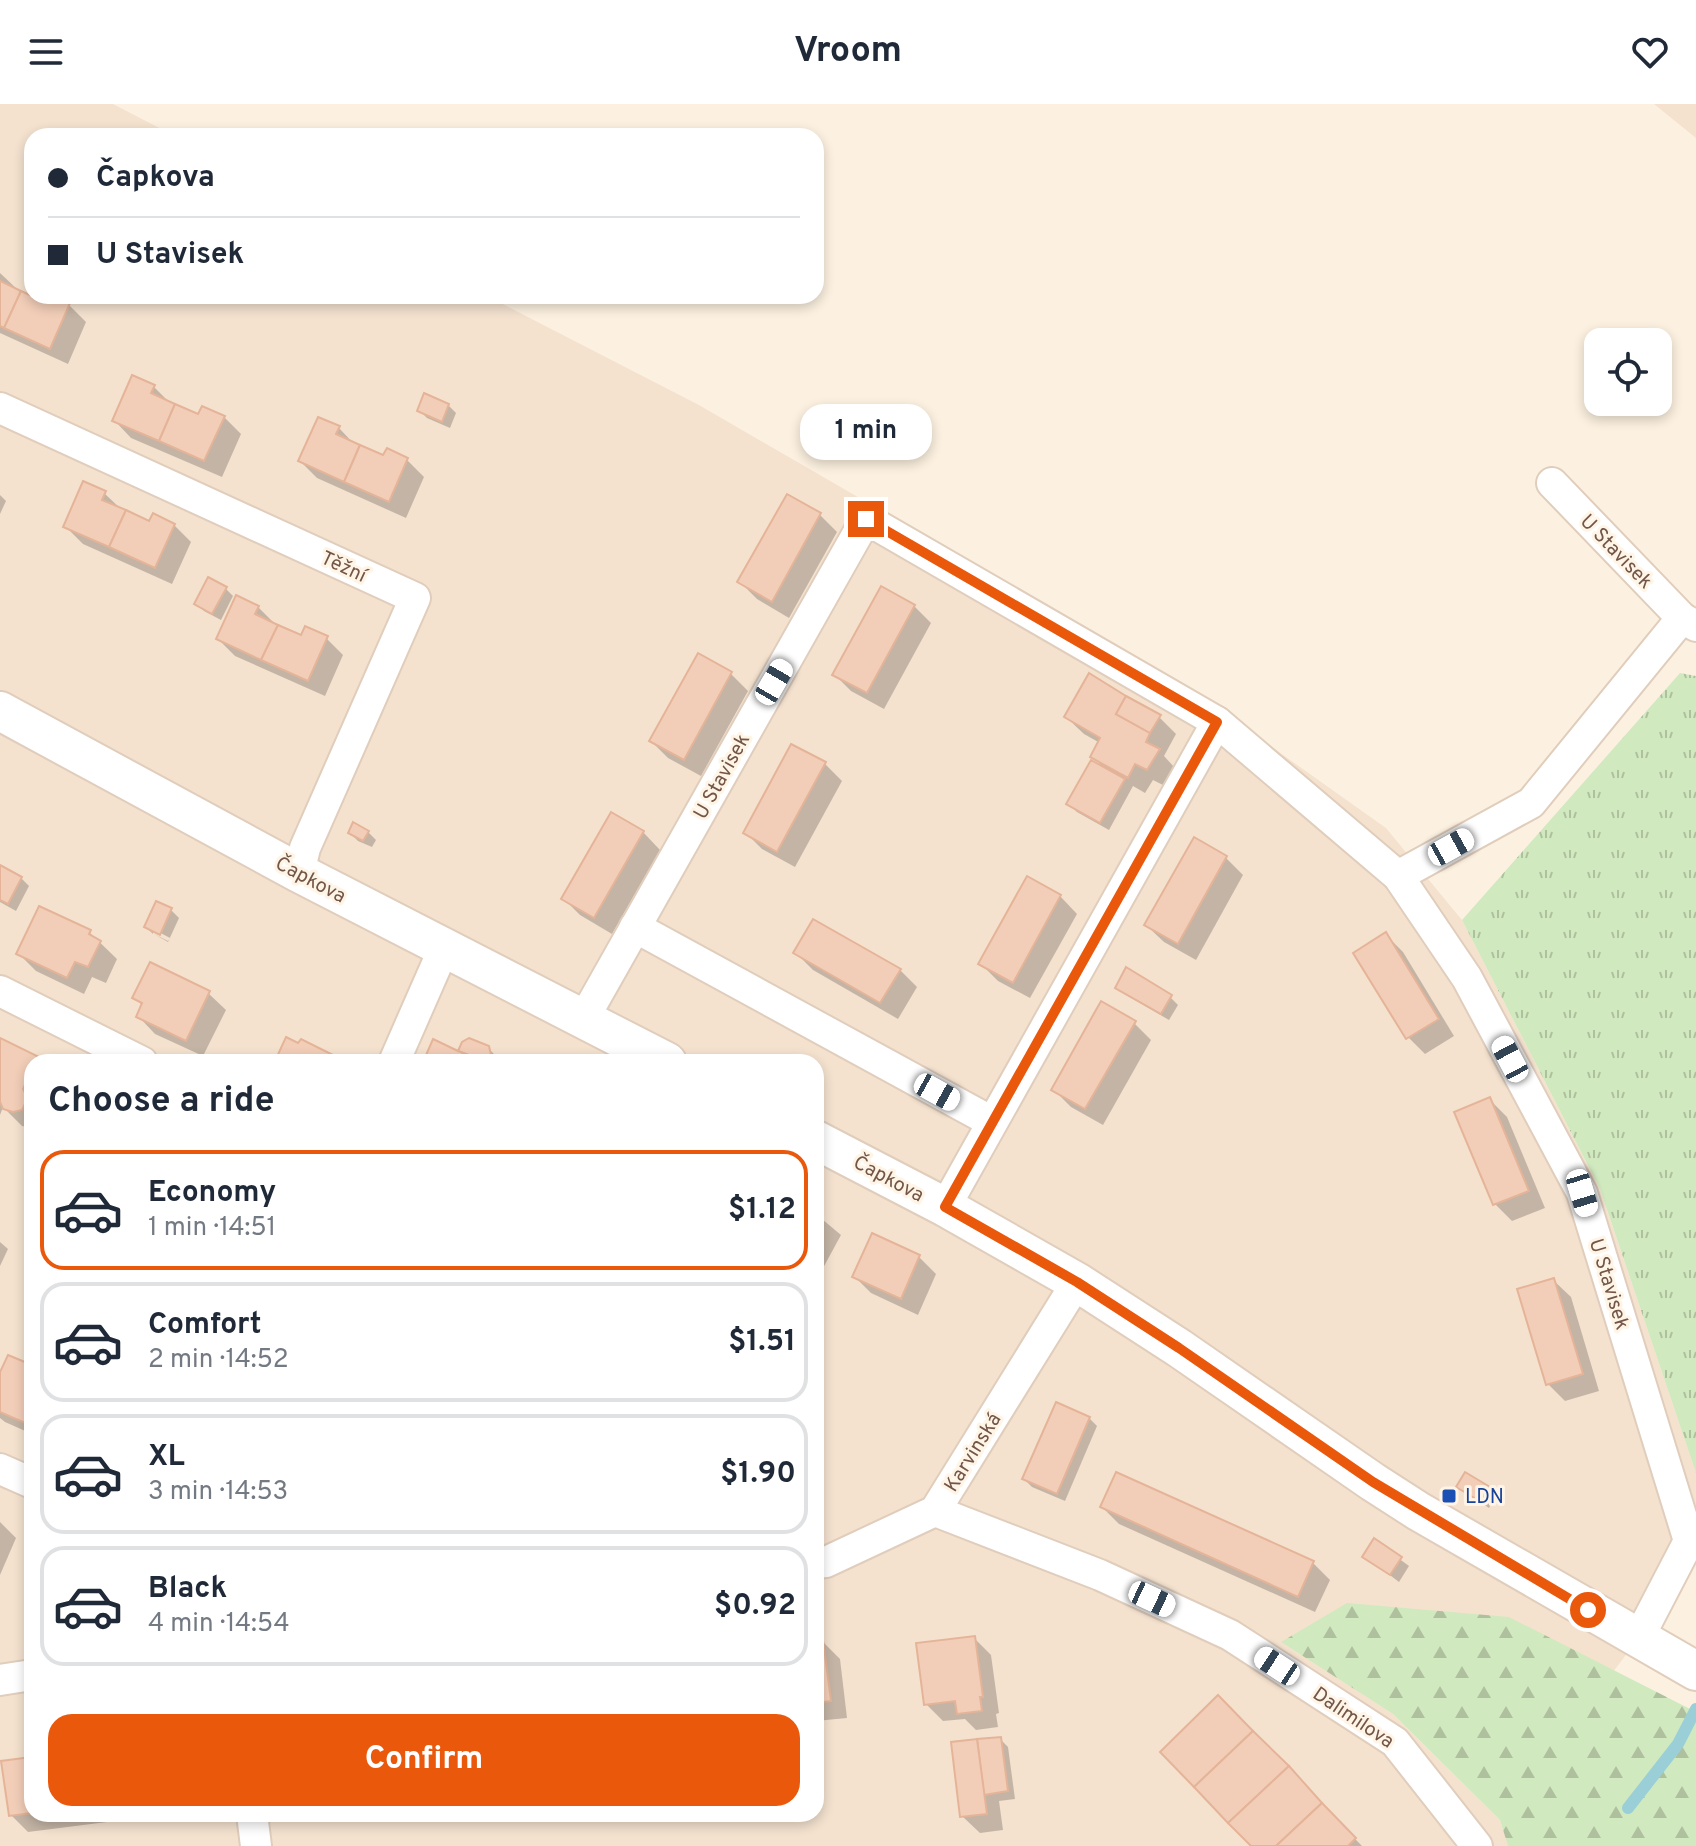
<!DOCTYPE html>
<html lang="en">
<head>
<meta charset="utf-8">
<style>
	:root { --surface:#fff; --page:#f2f2f3; --text:#1f2937; --muted:#747a83; --line:#e0e1e3; --accent:#ea580c }
	body { margin:0; font-family:Overpass,sans-serif; background:var(--page); color:var(--text); height:100vh; display:flex; flex-direction:column; font-size:30px; white-space:nowrap }
	* { box-sizing:border-box; margin:0 }
	p { font-size:26px; color:var(--muted) }
	.icon { flex:none; width:44px; height:44px; fill:none; stroke:currentColor; stroke-width:2; stroke-linecap:round; stroke-linejoin:round }
	.map { position:relative; flex:1; overflow:hidden }
	.details { position:absolute; left:24px; top:950px; width:800px; height:768px; display:flex; flex-direction:column; background:var(--surface); border-radius:24px; box-shadow:0 4px 12px #0003 }
	.details>* { flex:none }
	.hud { position:absolute; left:24px; top:24px; width:800px; height:176px; border-radius:24px; box-shadow:0 4px 12px #0003; display:grid; align-content:center; height:176px; padding:0 24px; background:var(--surface) }
	.tools { position:absolute; left:1584px; top:224px; display:grid; gap:16px }
	.tools a { display:grid; place-items:center; width:88px; height:88px; border-radius:16px; background:var(--surface); box-shadow:0 4px 12px #0003; font-size:40px }
	.end { position:absolute; width:36px; height:36px; margin:-18px; border:10px solid #ea580c; background:#fff; box-shadow:0 0 0 4px #fff }
	.from { border-radius:50% }
	.bubble { position:absolute; height:56px; border-radius:24px; background:var(--surface); box-shadow:0 4px 12px #0003; font-size:26px; font-weight:700; line-height:56px; text-align:center }
	.car { position:absolute; width:24px; height:48px; margin:-24px -12px; border-radius:10px; box-shadow:0 0 6px 2px #0007; background:linear-gradient(#fff 24%,#345 0 40%,#fff 0 76%,#345 0 86%,#fff 0) }
	.hud b { display:flex; align-items:center; gap:28px; height:76px; font-size:30px }
	.hud b+b { border-top:2px solid var(--line) }
	.hud i { width:20px; height:20px; background:var(--text) }
	ul { padding:0; list-style:none }
	li { display:flex; align-items:center; gap:24px; height:120px; margin:0 16px 12px; padding:0 8px; border:4px solid var(--line); border-radius:24px }
	li div { flex:1 }
	li b { display:block; font-size:30px }
	li em { font-style:normal; font-weight:700 }
	li.current { border-color:var(--accent) }
	li>.icon { width:72px; height:72px; stroke-width:1.5 }
	h2 { padding:0 24px; font-size:36px; line-height:96px }
	.primary-button { display:flex; gap:16px; margin-top:auto; padding:16px 24px }
	.primary-button a { flex:1; height:92px; border-radius:24px; background:var(--accent); color:#fff; font-size:32px; font-weight:700; line-height:92px; text-align:center }
	header { display:flex; justify-content:space-between; align-items:center; height:104px; padding:0 24px; background:var(--surface); font-size:36px; font-weight:700 }
	.map>svg:first-child { display:block }
	.residential { fill:#f4e2cf; fill-rule:evenodd }
	.grass { fill:url(#grass-tufts) }
	.forest { fill:url(#forest-firs) }
	.shadow { fill:#0003 }
	.lines { fill:none; stroke-linecap:round; stroke-linejoin:round }
	.stream { stroke:#9bcfd7; stroke-width:12 }
	.building { fill:#f2ceb8; stroke:#e5b498; stroke-width:2 }
	.minor-casing { stroke:#e0cdbc; stroke-width:34 }
	.tertiary-casing { stroke:#e0cdbc; stroke-width:42 }
	.minor { stroke:#fff; stroke-width:30 }
	.tertiary { stroke:#fff; stroke-width:38 }
	.route { stroke:#ea580c; stroke-width:10 }
	.transit-dot { fill:#1a4fb4; stroke:#fff5e7; stroke-width:3 }
	.labels { text-anchor:middle; stroke-width:6; stroke-linejoin:round; paint-order:stroke }
	.street-label { font-size:20px; fill:#735648; stroke:#fff5e7 }
	.transit-label { font-size:20px; fill:#164399; stroke:#fff5e7; text-anchor:start }
</style>
</head>
<body>
<header><svg class="icon" aria-label="menu" viewBox="0 0 24 24"><path d="M4 6h16M4 12h16M4 18h16"/></svg>Vroom<svg class="icon" aria-label="heart" viewBox="0 0 24 24"><path d="M12 20l-8-8c-3-5 5-10 8-4 3-6 11-1 8 4z"/></svg></header>
<div class="map">
<svg width="1696" height="1742" viewBox="0 0 1696 1742">
	<defs>
		<pattern id="grass-tufts" width="24" height="20" patternUnits="userSpaceOnUse" patternTransform="scale(2)"><rect width="24" height="20" fill="#d1e9bf"/><path d="M3 7l-1-3M5 7V3M7 7l1-3M15 17l-1-3M17 17v-4M19 17l1-3" fill="none" stroke="#aec09d"/></pattern>
		<pattern id="forest-firs" width="22" height="20" patternUnits="userSpaceOnUse" patternTransform="scale(2)"><rect width="22" height="20" fill="#d1e9bf"/><path d="M5 1l3.5 6h-7zM16 11l3.5 6h-7z" fill="#aec09d"/></pattern>
	</defs>
	<rect width="100%" height="100%" fill="#fcf1e0"/>
	<g class="residential">
		<path d="M0 0H113L175 32H32V192H487L699 301 1193 587 1386 724 1462 816 1600 1085 1696 1369V1431L1638 1535 1613 1568 1508 1513 1282 1538 1393 1610 1500 1716 1508 1742H0ZM32 958H816V1710H32Z"/>
		<polygon points="1654,0 1696,0 1696,34"/>
	</g>
	<polygon class="grass" points="1680,569 1696,572 1696,1369 1600,1085 1462,816"/>
	<polygon class="forest" points="1347,1499 1509,1513 1696,1608 1696,1742 1508,1742 1500,1716 1393,1610 1281,1538"/>
	<g class="shadow">
		<polygon points="0,169 18,186 46,201 50,192 69,201 86,218 68,260 0,229"/>
		<polygon points="154,283 171,300 199,313 224,313 241,330 222,373 131,334 114,316"/>
		<polygon points="448,301 456,309 450,324 427,314 419,306"/>
		<polygon points="339,324 356,342 384,354 388,347 407,356 424,373 406,414 317,374 300,357"/>
		<polygon points="104,389 122,406 150,420 174,421 191,438 172,480 83,440 66,423"/>
		<polygon points="0,391 6,397 0,410"/>
		<polygon points="787,393 820,411 837,428 789,514 757,495 740,478"/>
		<polygon points="225,484 233,492 221,516 204,507 196,499"/>
		<polygon points="914,502 931,519 884,605 851,587 834,570"/>
		<polygon points="258,503 275,520 302,534 326,534 343,551 325,592 235,552 218,535"/>
		<polygon points="699,552 731,570 748,587 701,672 668,654 651,637"/>
		<polygon points="1066,613 1159,613 1176,630 1164,652 1175,664 1165,682 1153,676 1145,689 1133,682 1109,726 1077,708 1069,700 1105,665 1092,652 1100,639 1084,630"/>
		<polygon points="825,660 842,677 795,763 762,745 745,728"/>
		<polygon points="368,728 376,736 372,743 358,737 350,729"/>
		<polygon points="643,728 660,746 612,830 580,811 563,794"/>
		<polygon points="1194,736 1226,754 1243,771 1196,856 1164,838 1146,821"/>
		<polygon points="0,763 21,774 29,782 16,807 0,798"/>
		<polygon points="1060,792 1077,810 1030,894 998,877 981,860"/>
		<polygon points="171,806 179,814 168,838 154,830 168,837 170,834 153,825 153,830 146,823"/>
		<polygon points="89,828 117,855 106,879 92,873 84,890 36,867 19,850"/>
		<polygon points="1386,831 1403,848 1454,932 1425,950 1408,933"/>
		<polygon points="796,849 900,866 917,883 898,915 813,866"/>
		<polygon points="1118,883 1170,893 1178,901 1169,916 1126,891"/>
		<polygon points="208,889 226,906 203,952 155,930 138,912 143,902 135,894"/>
		<polygon points="1134,919 1151,936 1103,1021 1071,1003 1054,986"/>
		<polygon points="0,937 42,958 32,958 32,1024 22,1022 3,1003 0,1011"/>
		<polygon points="464,940 488,944 496,952 498,958 425,958 460,949"/>
		<polygon points="1490,996 1507,1013 1545,1104 1512,1117 1495,1100 1457,1010"/>
		<polygon points="816,1110 841,1131 816,1177"/>
		<polygon points="0,1138 8,1145 0,1162"/>
		<polygon points="919,1153 936,1170 918,1211 871,1189 854,1172"/>
		<polygon points="1553,1176 1571,1193 1599,1287 1565,1297 1548,1280"/>
		<polygon points="32,1263 32,1330 5,1318 0,1314 0,1273"/>
		<polygon points="1089,1314 1097,1322 1065,1397 1032,1383 1024,1375"/>
		<polygon points="1458,1383 1488,1384 1496,1392 1489,1404"/>
		<polygon points="1102,1403 1313,1459 1330,1476 1315,1508 1119,1420"/>
		<polygon points="0,1418 16,1434 0,1471"/>
		<polygon points="1375,1437 1409,1462 1399,1478 1365,1452"/>
		<polygon points="974,1534 991,1551 999,1609 996,1610 998,1623 976,1626 965,1615 943,1617 926,1600"/>
		<polygon points="823,1538 840,1555 847,1614 816,1617 816,1539"/>
		<polygon points="1218,1594 1362,1742 1254,1742"/>
		<polygon points="1000,1635 1008,1643 1015,1695 999,1697 1003,1726 980,1729 962,1712"/>
		<polygon points="32,1655 32,1710 105,1710 107,1718 28,1728 11,1711"/>
	</g>
	<g class="lines">
		<polyline class="stream" points="1628,1704 1678,1640 1696,1605"/>
	</g>
	<g class="building">
		<polygon points="0,177 21,187 4,224 0,222"/>
		<polygon points="21,187 45,198 47,192 54,192 70,199 50,245 4,224"/>
		<polygon points="132,271 155,281 151,289 175,300 159,337 112,317"/>
		<polygon points="424,289 449,300 442,318 417,307"/>
		<polygon points="175,300 198,310 202,302 225,312 204,357 159,337"/>
		<polygon points="318,313 340,322 336,330 360,341 344,378 298,357"/>
		<polygon points="360,341 383,351 387,344 408,354 389,398 344,378"/>
		<polygon points="83,377 106,387 102,396 126,406 109,443 63,423"/>
		<polygon points="787,390 821,409 772,498 737,478"/>
		<polygon points="126,406 149,417 153,409 175,420 155,464 109,443"/>
		<polygon points="208,473 227,483 212,510 194,500"/>
		<polygon points="881,482 915,501 867,589 832,571"/>
		<polygon points="236,491 259,502 255,510 278,521 261,556 216,535"/>
		<polygon points="278,521 301,531 305,522 328,532 308,577 261,556"/>
		<polygon points="698,549 732,568 684,656 649,637"/>
		<polygon points="1089,569 1126,592 1116,610 1150,629 1146,638 1160,645 1147,666 1135,660 1128,674 1090,653 1100,634 1064,613"/>
		<polygon points="1126,592 1161,611 1150,629 1116,610"/>
		<polygon points="791,640 826,658 777,748 743,729"/>
		<polygon points="1091,656 1125,675 1100,719 1066,700"/>
		<polygon points="611,708 644,727 594,814 561,795"/>
		<polygon points="353,718 369,727 363,737 348,729"/>
		<polygon points="1194,733 1227,752 1178,840 1144,821"/>
		<polygon points="0,761 22,773 8,800 0,796"/>
		<polygon points="1027,772 1061,791 1013,879 978,860"/>
		<polygon points="156,797 172,804 160,831 144,823"/>
		<polygon points="39,802 91,826 89,830 101,837 88,863 75,858 67,874 16,850"/>
		<polygon points="813,815 901,865 880,899 793,849"/>
		<polygon points="1386,828 1439,915 1406,935 1353,849"/>
		<polygon points="150,858 210,887 186,937 136,913 142,899 132,894"/>
		<polygon points="1126,863 1172,891 1161,910 1115,884"/>
		<polygon points="1101,897 1136,917 1085,1005 1051,986"/>
		<polygon points="286,933 298,939 301,935 347,958 277,958 275,957"/>
		<polygon points="0,934 39,953 37,958 32,958 32,967 23,985 28,994 22,1006 13,1008 3,1005 0,998"/>
		<polygon points="469,934 489,942 491,951 488,958 458,947 462,938"/>
		<polygon points="433,935 458,947 485,958 423,958"/>
		<polygon points="1490,993 1529,1087 1493,1101 1454,1008"/>
		<polygon points="872,1129 920,1151 901,1195 852,1173"/>
		<polygon points="1554,1174 1583,1270 1546,1281 1517,1185"/>
		<polygon points="8,1251 32,1261 32,1322 0,1308 0,1268"/>
		<polygon points="1056,1298 1090,1313 1057,1390 1022,1375"/>
		<polygon points="1116,1368 1314,1457 1298,1493 1100,1403"/>
		<polygon points="1465,1368 1490,1383 1481,1398 1456,1383"/>
		<polygon points="1374,1434 1402,1453 1390,1471 1362,1453"/>
		<polygon points="975,1532 983,1593 980,1593 982,1607 957,1610 955,1597 924,1601 916,1539"/>
		<polygon points="823,1536 831,1597 816,1599 816,1537"/>
		<polygon points="1218,1591 1253,1627 1194,1683 1160,1648"/>
		<polygon points="1253,1627 1289,1662 1228,1719 1194,1683"/>
		<polygon points="1001,1633 1008,1687 984,1691 977,1635"/>
		<polygon points="977,1635 987,1710 960,1713 951,1638"/>
		<polygon points="30,1641 32,1641 32,1709 9,1712 1,1657 32,1653"/>
		<polygon points="1289,1662 1322,1699 1276,1742 1251,1742 1228,1719"/>
		<polygon points="1322,1699 1356,1734 1348,1742 1276,1742"/>
	</g>
	<g class="lines">
		<g class="minor-casing">
			<g id="minor">
				<polyline points="0,304 415,494 305,744 299,769"/>
				<polyline points="1552,379 1682,514 1696,522"/>
				<polyline points="1398,772 1531,699 1682,514"/>
				<polyline points="635,823 992,1018"/>
				<polyline points="0,887 142,958"/>
				<polyline points="584,914 866,415 1217,618 1398,772 1467,874 1582,1089 1689,1437 1638,1535"/>
				<polyline points="394,958 444,844"/>
				<polyline points="945,1103 1217,618"/>
				<polyline points="0,1365 32,1379"/>
				<polyline points="935,1407 1100,1471 1230,1531 1395,1638 1477,1742"/>
				<polyline points="816,1459 826,1458 935,1407 1077,1178"/>
				<polyline points="0,1576 32,1571"/>
				<polyline points="252,1710 256,1742"/>
			</g>
		</g>
		<g class="tertiary-casing">
			<g id="tertiary">
				<polyline points="0,607 299,769 667,958"/>
				<polyline points="816,1036 945,1103 1077,1178 1179,1244 1373,1378 1418,1407 1696,1567"/>
			</g>
		</g>
		<use href="#minor" class="minor"/>
		<use href="#tertiary" class="tertiary"/>
	</g>
	<g class="lines">
		<polyline class="route" points="866,415 1217,618 945,1103 1077,1178 1179,1244 1373,1378 1588,1506"/>
	</g>
	<rect class="transit-dot" x="1441" y="1384" width="16" height="16" rx="4"/>
	<g class="labels">
		<g class="street-label">
			<text transform="translate(1617 447) rotate(46)" y="7">U Stavisek</text>
			<text transform="translate(344 462) rotate(25)" y="7">Těžní</text>
			<text transform="translate(721 672) rotate(-61)" y="7">U Stavisek</text>
			<text transform="translate(311 775) rotate(28)" y="7">Čapkova</text>
			<text transform="translate(889 1074) rotate(28)" y="7">Čapkova</text>
			<text transform="translate(1610 1180) rotate(73)" y="7">U Stavisek</text>
			<text transform="translate(972 1348) rotate(-58)" y="7">Karvinská</text>
			<text transform="translate(1354 1613) rotate(34)" y="7">Dalimilova</text>
		</g>
		<g class="transit-label">
			<text x="1465" y="1399">LDN</text>
		</g>
	</g>
</svg>
<div class="tools">
<a><svg class="icon" aria-label="locate" viewBox="0 0 24 24"><circle cx="12" cy="12" r="6"/><path d="M12 2v4M12 18v4M2 12h4M18 12h4"/></svg></a>
</div>
<i class="end from" style="left:1588px;top:1506px"></i>
<i class="end" style="left:866px;top:415px"></i>
<div class="bubble" style="left:800px;top:300px;width:132px">1 min</div>
<i class="car" style="left:774px;top:578px;rotate:30deg"></i>
<i class="car" style="left:1451px;top:743px;rotate:61deg"></i>
<i class="car" style="left:1510px;top:955px;rotate:332deg"></i>
<i class="car" style="left:937px;top:988px;rotate:119deg"></i>
<i class="car" style="left:1582px;top:1089px;rotate:163deg"></i>
<i class="car" style="left:1152px;top:1495px;rotate:115deg"></i>
<i class="car" style="left:1277px;top:1562px;rotate:303deg"></i>
<div class="hud">
<b><i class="from"></i>Čapkova</b>
<b><i></i>U Stavisek</b>
</div>
<section class="details">
<h2>Choose a ride</h2>
<ul>
<li class="current"><svg class="icon" aria-label="car" viewBox="0 0 24 24"><path d="M5 17H2v-5l4-1 3-4h7l3 4 3 1v5h-3M9 17h6M6 11h13"/><circle cx="7" cy="17" r="2"/><circle cx="17" cy="17" r="2"/></svg><div><b>Economy</b><p>1 min · 14:51</p></div><em>$1.12</em></li>
<li><svg class="icon" aria-label="car" viewBox="0 0 24 24"><path d="M5 17H2v-5l4-1 3-4h7l3 4 3 1v5h-3M9 17h6M6 11h13"/><circle cx="7" cy="17" r="2"/><circle cx="17" cy="17" r="2"/></svg><div><b>Comfort</b><p>2 min · 14:52</p></div><em>$1.51</em></li>
<li><svg class="icon" aria-label="car" viewBox="0 0 24 24"><path d="M5 17H2v-5l4-1 3-4h7l3 4 3 1v5h-3M9 17h6M6 11h13"/><circle cx="7" cy="17" r="2"/><circle cx="17" cy="17" r="2"/></svg><div><b>XL</b><p>3 min · 14:53</p></div><em>$1.90</em></li>
<li><svg class="icon" aria-label="car" viewBox="0 0 24 24"><path d="M5 17H2v-5l4-1 3-4h7l3 4 3 1v5h-3M9 17h6M6 11h13"/><circle cx="7" cy="17" r="2"/><circle cx="17" cy="17" r="2"/></svg><div><b>Black</b><p>4 min · 14:54</p></div><em>$0.92</em></li>
</ul>
<div class="primary-button"><a>Confirm</a></div>
</section>
</div>
</body>
</html>
